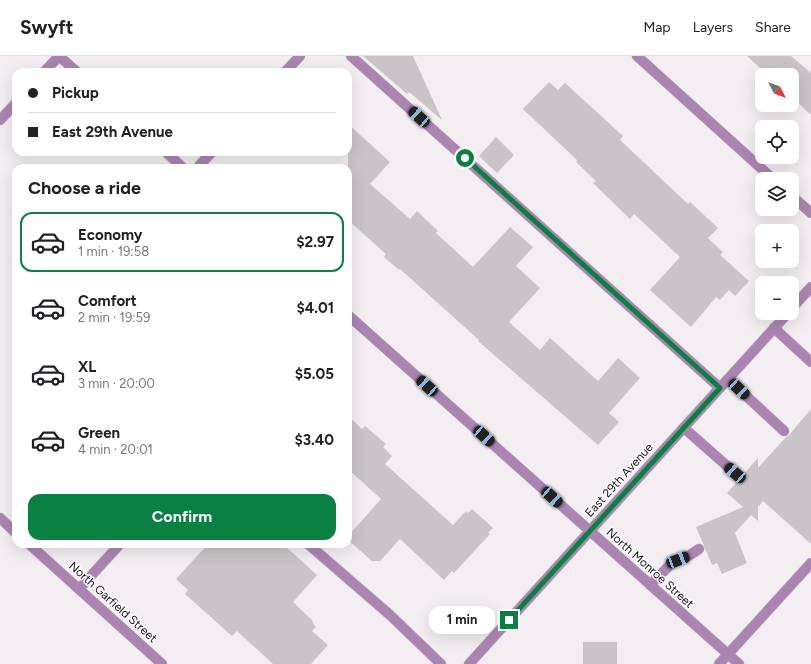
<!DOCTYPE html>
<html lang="en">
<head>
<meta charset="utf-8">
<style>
	:root { --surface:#fff; --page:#f2f2f2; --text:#202124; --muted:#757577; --line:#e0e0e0; --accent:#0b8043 }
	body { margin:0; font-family:Figtree,sans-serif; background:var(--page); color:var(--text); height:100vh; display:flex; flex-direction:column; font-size:15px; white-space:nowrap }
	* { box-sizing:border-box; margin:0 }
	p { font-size:13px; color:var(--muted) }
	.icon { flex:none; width:22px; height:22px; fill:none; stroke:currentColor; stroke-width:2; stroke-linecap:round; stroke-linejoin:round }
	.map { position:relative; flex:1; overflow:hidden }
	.panel { position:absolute; left:12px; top:108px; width:340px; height:384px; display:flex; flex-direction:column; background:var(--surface); border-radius:12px; box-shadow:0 4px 16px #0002 }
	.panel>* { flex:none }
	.hud { position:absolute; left:12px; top:12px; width:340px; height:88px; border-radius:12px; box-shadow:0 4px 16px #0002; display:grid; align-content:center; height:88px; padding:0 16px; background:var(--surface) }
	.needle { width:26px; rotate:132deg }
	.controls { position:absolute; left:755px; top:12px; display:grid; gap:8px }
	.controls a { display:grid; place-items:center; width:44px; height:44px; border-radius:8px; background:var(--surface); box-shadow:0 4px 16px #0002; font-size:20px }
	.end { position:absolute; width:18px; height:18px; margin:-9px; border:5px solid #0b8043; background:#fff; box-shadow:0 0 0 2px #fff }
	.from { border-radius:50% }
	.bubble { position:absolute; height:28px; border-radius:12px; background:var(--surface); box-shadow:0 4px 16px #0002; font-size:13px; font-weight:700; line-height:28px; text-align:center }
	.car { position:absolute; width:12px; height:24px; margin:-12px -6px; border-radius:5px; box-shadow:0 0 3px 1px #0007; background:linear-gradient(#222 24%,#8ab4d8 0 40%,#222 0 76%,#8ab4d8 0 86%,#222 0) }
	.hud b { display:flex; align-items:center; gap:14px; height:38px; font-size:15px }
	.hud b+b { border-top:1px solid var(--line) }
	.hud i { width:10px; height:10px; background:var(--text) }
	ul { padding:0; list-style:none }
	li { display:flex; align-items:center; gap:12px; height:60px; margin:0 8px 6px; padding:0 8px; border:2px solid transparent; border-radius:12px }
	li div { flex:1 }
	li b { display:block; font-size:15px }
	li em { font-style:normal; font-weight:700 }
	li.current { border-color:var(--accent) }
	li>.icon { width:36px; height:36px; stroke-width:1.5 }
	h2 { padding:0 16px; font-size:18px; line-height:48px }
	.cta { display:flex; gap:8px; margin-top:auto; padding:8px 16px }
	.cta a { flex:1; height:46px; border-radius:12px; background:var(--accent); color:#fff; font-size:16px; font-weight:700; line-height:46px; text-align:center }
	header { display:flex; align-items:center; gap:24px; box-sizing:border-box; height:56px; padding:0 20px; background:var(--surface); border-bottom:1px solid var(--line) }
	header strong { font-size:19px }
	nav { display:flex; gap:22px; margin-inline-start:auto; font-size:14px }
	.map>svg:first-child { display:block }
	.building { fill:#c8c4c8 }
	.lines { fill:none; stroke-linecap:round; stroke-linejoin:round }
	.service-casing { stroke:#cfcbcf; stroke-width:11 }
	.minor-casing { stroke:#cfcbcf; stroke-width:11 }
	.tertiary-casing { stroke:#cfcbcf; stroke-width:11 }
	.service { stroke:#ab85b1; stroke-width:10 }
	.minor { stroke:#ab85b1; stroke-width:10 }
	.tertiary { stroke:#ab85b1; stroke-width:10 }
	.route { stroke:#0b8043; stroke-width:5 }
	.labels { text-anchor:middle; stroke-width:3; stroke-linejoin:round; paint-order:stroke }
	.street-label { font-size:12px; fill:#171617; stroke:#fefbff }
</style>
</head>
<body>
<header>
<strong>Swyft</strong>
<nav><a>Map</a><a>Layers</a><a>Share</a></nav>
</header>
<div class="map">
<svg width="811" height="608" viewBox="0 0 811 608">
	<rect width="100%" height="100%" fill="#f2eef2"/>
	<g class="building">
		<polygon points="363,0 413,0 442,64 409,36 407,38"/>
		<polygon points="747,0 791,0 811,17 811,59 792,41 792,19 768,19"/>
		<polygon points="549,26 558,34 565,27 623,80 620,84 688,148 690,146 718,172 708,182 723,196 720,199 749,225 735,240 729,234 720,244 716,241 691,271 650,234 680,201 634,158 630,163 593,127 596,125 576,106 577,104 523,53"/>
		<polygon points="348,68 390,106 370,128 410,163 417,155 438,175 436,177 473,211 510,171 533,191 516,210 540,232 509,266 540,294 550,282 598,325 618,302 640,322 609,357 619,366 598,389 478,285 479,284 400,213 399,214 384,201 386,198 348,164"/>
		<polygon points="496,81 514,99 497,117 479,100"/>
		<polygon points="811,353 811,488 763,445 758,451 758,465 751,459 735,477 747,507 722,518 717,507 712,509 696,471 743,451 727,437 758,402 758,412 786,381 789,379"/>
		<polygon points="348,360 362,373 365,370 386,388 383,391 392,400 385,408 453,469 466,455 468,457 472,453 493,472 488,477 490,478 454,517 452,515 444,524 400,483 380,505 372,505 348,484 348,480 381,443 348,413"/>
		<polygon points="208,488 283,488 317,519 293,546 313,565 312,566 316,571 312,575 328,589 311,608 273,608 237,575 232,580 185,538 188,534 176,523"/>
		<rect x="583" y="586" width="34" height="22"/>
	</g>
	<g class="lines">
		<g class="service-casing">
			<g id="service">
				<polyline points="351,0 720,332"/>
				<polyline points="774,272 811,306"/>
				<polyline points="728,323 784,375"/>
				<polyline points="684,372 735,417"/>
				<polyline points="308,488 390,559 441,608"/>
				<polyline points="650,529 672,507 690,499 699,493"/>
				<polyline points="719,608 811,507"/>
			</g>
		</g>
		<g class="minor-casing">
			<g id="minor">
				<polyline points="59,0 77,16"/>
				<polyline points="637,0 773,123"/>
				<polyline points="44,16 59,0"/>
				<polyline points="285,16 300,0"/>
				<polyline points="0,64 16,47"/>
				<polyline points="166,96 183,112"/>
				<polyline points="197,112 212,96"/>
				<polyline points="792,140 811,157"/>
				<polyline points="348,259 739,608"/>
				<polyline points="0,462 16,477"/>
				<polyline points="29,488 162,608"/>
				<polyline points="79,533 120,488"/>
			</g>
		</g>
		<g class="tertiary-casing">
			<g id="tertiary">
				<polyline points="792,252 811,231"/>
				<polyline points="469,608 788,257"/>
			</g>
		</g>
		<use href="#service" class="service"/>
		<use href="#minor" class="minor"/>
		<use href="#tertiary" class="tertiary"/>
	</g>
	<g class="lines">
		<polyline class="route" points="465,102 720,332 509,564"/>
	</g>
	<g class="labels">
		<g class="street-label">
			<text transform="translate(619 424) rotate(-48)" y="4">East 29th Avenue</text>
			<text transform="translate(650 512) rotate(42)" y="4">North Monroe Street</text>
			<text transform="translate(113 546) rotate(42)" y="4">North Garfield Street</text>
		</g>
	</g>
</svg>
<div class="controls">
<a><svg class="needle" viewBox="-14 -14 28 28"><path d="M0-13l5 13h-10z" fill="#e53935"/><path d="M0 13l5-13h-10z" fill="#757577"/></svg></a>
<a><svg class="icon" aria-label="locate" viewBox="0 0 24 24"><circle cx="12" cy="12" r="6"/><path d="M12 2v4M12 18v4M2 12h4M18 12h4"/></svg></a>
<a><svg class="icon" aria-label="layers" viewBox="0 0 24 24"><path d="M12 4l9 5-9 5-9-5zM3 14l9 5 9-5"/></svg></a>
<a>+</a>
<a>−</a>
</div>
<i class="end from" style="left:465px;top:102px"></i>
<i class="end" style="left:509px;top:564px"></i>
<div class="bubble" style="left:429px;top:550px;width:66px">1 min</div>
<i class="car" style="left:419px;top:61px;rotate:312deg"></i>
<i class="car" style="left:427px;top:330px;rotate:312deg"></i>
<i class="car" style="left:739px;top:333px;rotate:133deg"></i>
<i class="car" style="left:484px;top:380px;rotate:132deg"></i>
<i class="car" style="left:735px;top:417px;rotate:311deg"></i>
<i class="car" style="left:552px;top:441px;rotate:132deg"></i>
<i class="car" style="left:678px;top:504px;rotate:69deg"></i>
<div class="hud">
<b><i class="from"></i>Pickup</b>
<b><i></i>East 29th Avenue</b>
</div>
<section class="panel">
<h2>Choose a ride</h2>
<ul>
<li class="current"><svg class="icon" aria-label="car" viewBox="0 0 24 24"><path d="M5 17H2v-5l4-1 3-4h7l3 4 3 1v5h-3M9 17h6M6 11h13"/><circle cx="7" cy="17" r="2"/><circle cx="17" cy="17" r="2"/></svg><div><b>Economy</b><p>1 min · 19:58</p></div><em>$2.97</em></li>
<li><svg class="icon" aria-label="car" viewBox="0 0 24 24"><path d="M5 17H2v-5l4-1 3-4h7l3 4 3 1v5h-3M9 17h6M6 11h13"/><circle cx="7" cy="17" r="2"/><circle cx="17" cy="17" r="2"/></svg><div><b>Comfort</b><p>2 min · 19:59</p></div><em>$4.01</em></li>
<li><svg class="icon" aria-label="car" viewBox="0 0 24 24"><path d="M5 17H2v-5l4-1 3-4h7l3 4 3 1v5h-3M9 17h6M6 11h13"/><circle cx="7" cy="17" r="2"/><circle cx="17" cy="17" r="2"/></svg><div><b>XL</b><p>3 min · 20:00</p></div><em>$5.05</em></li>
<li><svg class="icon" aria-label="car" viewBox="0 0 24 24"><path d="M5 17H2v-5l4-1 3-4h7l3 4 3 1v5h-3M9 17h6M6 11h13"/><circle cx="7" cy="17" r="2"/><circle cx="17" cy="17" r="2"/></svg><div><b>Green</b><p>4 min · 20:01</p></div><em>$3.40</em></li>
</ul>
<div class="cta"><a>Confirm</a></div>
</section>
</div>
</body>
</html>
